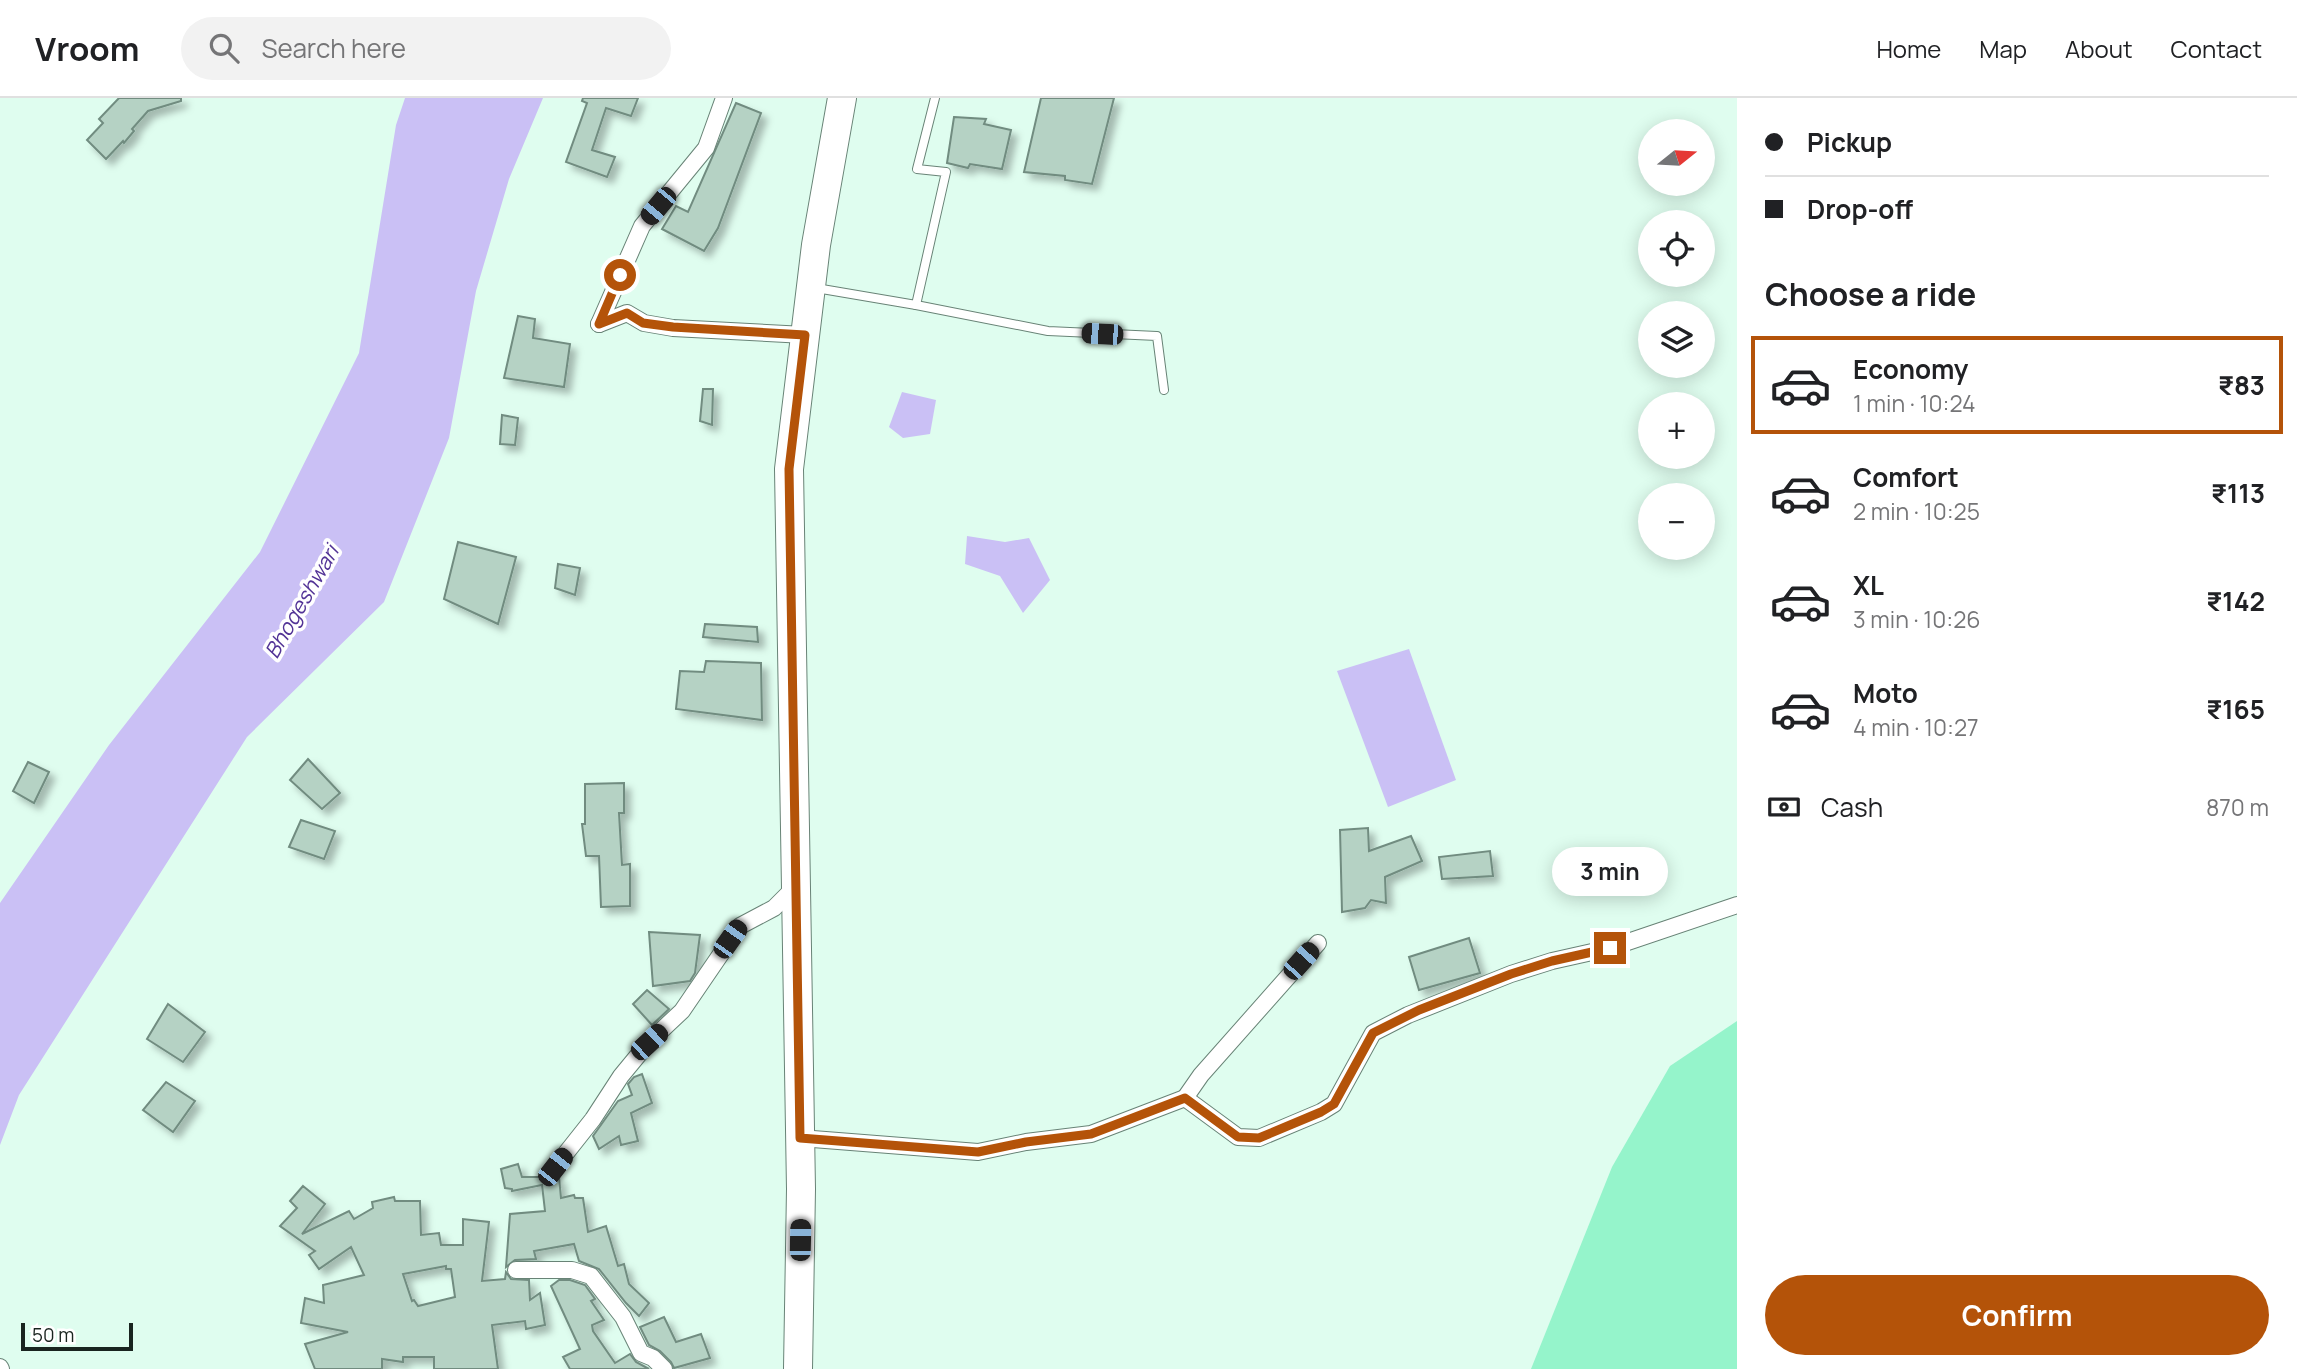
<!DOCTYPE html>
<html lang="en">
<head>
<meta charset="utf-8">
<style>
	:root { --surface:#fff; --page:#f2f2f2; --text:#202124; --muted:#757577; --line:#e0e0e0; --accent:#b45309 }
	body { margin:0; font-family:Manrope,sans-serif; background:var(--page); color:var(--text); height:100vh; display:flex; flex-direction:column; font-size:26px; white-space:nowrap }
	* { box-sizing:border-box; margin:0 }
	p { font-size:23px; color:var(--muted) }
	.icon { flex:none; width:38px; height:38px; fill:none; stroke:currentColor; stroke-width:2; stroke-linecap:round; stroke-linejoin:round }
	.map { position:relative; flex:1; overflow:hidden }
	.sheet { display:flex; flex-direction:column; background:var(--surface); width:560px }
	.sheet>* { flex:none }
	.banner { display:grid; align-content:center; height:154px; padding:0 28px; background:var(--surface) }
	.needle { width:46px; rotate:72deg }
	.tools { position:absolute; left:1638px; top:21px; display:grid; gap:14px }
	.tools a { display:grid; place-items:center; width:77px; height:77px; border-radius:50%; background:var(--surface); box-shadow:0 4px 18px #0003; font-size:35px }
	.scale { position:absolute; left:21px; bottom:18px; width:112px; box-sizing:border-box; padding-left:7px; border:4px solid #19241f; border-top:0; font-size:19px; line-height:24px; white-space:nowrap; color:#19241f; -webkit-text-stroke:5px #fff; paint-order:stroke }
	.end { position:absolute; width:32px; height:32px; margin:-16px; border:9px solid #b45309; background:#fff; box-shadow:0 0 0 4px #fff }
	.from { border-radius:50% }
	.bubble { position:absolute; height:49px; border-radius:24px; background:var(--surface); box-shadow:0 4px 18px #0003; font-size:23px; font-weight:700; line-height:49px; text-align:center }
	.car { position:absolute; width:21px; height:42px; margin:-21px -10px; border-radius:9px; box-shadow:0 0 5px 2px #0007; background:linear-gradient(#222 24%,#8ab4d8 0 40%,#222 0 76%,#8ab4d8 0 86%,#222 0) }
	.banner b { display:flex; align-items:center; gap:24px; height:66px; font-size:26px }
	.banner b+b { border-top:2px solid var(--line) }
	.banner i { width:18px; height:18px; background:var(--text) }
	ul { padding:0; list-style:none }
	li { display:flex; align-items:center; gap:21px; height:98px; margin:0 14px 10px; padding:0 14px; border:4px solid transparent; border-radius:0px }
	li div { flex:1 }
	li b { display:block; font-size:26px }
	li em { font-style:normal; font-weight:700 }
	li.active { border-color:var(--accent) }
	li>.icon { width:63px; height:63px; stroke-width:1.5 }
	h2 { padding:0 28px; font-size:32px; line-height:84px }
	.pay { display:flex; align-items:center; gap:18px; height:77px; padding:0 28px; font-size:26px }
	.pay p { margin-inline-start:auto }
	.action { display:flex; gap:14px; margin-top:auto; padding:14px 28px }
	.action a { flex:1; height:80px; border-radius:42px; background:var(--accent); color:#fff; font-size:28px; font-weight:700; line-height:80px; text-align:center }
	header { display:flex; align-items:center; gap:42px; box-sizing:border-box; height:98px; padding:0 35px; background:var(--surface); border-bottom:2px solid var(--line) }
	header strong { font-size:33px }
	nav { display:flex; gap:38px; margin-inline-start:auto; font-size:24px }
	.search { width:490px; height:63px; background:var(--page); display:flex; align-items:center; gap:18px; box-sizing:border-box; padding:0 24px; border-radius:38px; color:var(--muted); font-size:26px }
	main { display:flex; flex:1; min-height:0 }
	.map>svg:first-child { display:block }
	.green { fill:#95f4cb }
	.water { fill:#cac0f5 }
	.building { fill:#b5d2c4; stroke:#718c80; stroke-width:2; fill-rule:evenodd; filter:url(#shadow) }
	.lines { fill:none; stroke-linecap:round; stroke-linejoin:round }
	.lane-casing { stroke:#688376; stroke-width:10 }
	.street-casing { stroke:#688376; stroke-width:18 }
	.highway-casing { stroke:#688376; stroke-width:30 }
	.lane { stroke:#fff; stroke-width:8 }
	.street { stroke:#fff; stroke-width:16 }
	.highway { stroke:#fff; stroke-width:28 }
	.route { stroke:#b45309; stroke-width:9 }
	.labels { text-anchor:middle; stroke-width:7; stroke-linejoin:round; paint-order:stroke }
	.water-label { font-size:21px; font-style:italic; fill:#523396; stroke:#fff }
</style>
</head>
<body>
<header>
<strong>Vroom</strong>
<div class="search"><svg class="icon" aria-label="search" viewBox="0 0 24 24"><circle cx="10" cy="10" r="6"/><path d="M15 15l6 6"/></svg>Search here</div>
<nav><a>Home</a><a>Map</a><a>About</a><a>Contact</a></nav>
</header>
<main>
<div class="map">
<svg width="1737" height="1271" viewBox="0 0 1737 1271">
	<defs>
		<filter id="shadow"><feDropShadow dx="6" dy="6" stdDeviation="3.5" flood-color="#0004"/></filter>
	</defs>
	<rect width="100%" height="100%" fill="#dffdef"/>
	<polygon class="green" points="1737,923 1737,1271 1531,1271 1612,1069 1670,968"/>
	<g class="water">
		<polygon points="405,0 543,0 509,81 476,193 449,340 384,504 247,639 19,997 0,1047 0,805 109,647 260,454 359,255 396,27"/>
		<polygon points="902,294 936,302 930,336 903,340 889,329"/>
		<polygon points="967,438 1005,444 1029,440 1050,482 1023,515 1000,478 965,466"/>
		<polygon points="1409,551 1456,682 1388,709 1337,573"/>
	</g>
	<g class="building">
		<polygon points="119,0 181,0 181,3 148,13 132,31 134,33 124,45 123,43 106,61 87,42 103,25 99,21"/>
		<polygon points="583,0 638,0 631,18 606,10 592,52 615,59 607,79 566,64 587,5 582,3"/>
		<polygon points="1041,0 1114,0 1092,86 1065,82 1065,78 1024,74"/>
		<polygon points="736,5 761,15 718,130 704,153 662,131 676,108 688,114"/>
		<polygon points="954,19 986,21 984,26 1011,32 1002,71 970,66 968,70 947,65"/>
		<polygon points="518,218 535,221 533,240 570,246 564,289 504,280"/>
		<polygon points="703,291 713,291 712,327 700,323"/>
		<polygon points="502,317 518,320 515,347 500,346"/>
		<polygon points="458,444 516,459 498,526 444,501"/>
		<polygon points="558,466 580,470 575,497 555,490"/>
		<polygon points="705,526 757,529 758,544 703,539"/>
		<polygon points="706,563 761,565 762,622 676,611 680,573 704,574"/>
		<polygon points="308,661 340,695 322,711 290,682"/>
		<polygon points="28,664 49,674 34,705 13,693"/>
		<polygon points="624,685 624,715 619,715 622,767 630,766 630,808 601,809 599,758 586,758 582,726 585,726 585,686"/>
		<polygon points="301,722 335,733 324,761 289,749"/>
		<polygon points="1368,730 1369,753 1411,738 1422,763 1385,779 1386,805 1371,802 1365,810 1342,814 1340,732"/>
		<polygon points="1490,753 1493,778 1442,781 1439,759"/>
		<polygon points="649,834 700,837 695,875 690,883 653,888"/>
		<polygon points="1469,840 1480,875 1419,892 1409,859"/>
		<polygon points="647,892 669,911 652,927 633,906"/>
		<polygon points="168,906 205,934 183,964 147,941"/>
		<polygon points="642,976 652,1005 631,1015 638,1043 621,1047 619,1038 599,1051 593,1038 618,1003 632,997 628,986 634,979"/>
		<polygon points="166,984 195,1003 173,1034 143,1012"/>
		<polygon points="518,1066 522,1079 559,1079 561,1100 574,1097 575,1100 583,1100 588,1134 606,1128 618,1168 624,1166 629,1186 649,1205 639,1218 626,1205 599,1171 579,1163 574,1146 534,1153 536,1161 515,1162 506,1169 510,1116 545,1113 542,1087 512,1093 512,1091 505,1090 501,1071"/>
		<path d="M303 1088 325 1106 302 1136 349 1113 354 1121 373 1110 372 1104 394 1099 395 1103H420L421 1137 439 1135 441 1147H463V1121L489 1124 482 1183 505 1181 506 1174 511 1181 529 1182 530 1202 540 1195 545 1227 526 1231 525 1223 492 1227 498 1271H434V1259H403V1264L382 1261V1271H315L305 1246 348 1234 301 1225 305 1200 324 1205 323 1187 364 1177 351 1149 319 1171 309 1157 315 1153 280 1128 297 1110 290 1103ZM446 1168V1171H451L455 1199 418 1208 414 1202 412 1203 403 1176Z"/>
		<polygon points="559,1182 570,1182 585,1187 595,1201 591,1203 604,1222 592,1227 593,1233 615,1265 630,1256 636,1264 649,1271 570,1271 563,1259 580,1251 551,1188"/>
		<polygon points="664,1219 676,1244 701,1236 710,1260 674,1270 671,1264 660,1253 649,1247 640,1229"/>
	</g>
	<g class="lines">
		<g class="lane-casing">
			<g id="lane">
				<polyline points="935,0 917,71 946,74 916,207 1048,233 1157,238 1164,292"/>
				<polyline points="816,190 916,207"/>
			</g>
		</g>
		<g class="street-casing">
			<g id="street">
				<polyline points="599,226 642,128 706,50 724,0"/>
				<polyline points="599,226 627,215 644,225 673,230 805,237"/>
				<polyline points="1318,845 1201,977 1185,1000 1238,1039 1259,1040 1321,1014 1334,1006 1373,935 1408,917 1511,876 1552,863 1610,850 1737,807"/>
				<polyline points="800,1040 978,1054 1026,1044 1091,1036 1185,1000"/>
				<polyline points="555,1069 593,1021 621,978 649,944 682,913 740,828 774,810 796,788"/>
				<polyline points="516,1172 572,1172 591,1178 623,1219 641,1255 653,1260 664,1271"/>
				<polyline points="0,1269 1,1271"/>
			</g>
		</g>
		<g class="highway-casing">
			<polyline id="highway" points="798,1271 801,1091 789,371 816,147 842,0"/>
		</g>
		<use href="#lane" class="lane"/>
		<use href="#street" class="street"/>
		<use href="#highway" class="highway"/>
	</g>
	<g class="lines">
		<polyline class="route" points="620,177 599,226 627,215 643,225 673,229 805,237 789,371 800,1040 978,1054 1026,1044 1091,1036 1185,1000 1238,1039 1259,1040 1321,1014 1334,1006 1373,935 1419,912 1511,876 1552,863 1610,850"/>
	</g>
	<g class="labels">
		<g class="water-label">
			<text transform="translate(302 504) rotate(-60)" y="7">Bhogeshwari</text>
		</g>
	</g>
</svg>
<div class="tools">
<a><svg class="needle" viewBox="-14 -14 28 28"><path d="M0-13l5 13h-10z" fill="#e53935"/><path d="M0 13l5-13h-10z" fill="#757577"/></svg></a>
<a><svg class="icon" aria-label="locate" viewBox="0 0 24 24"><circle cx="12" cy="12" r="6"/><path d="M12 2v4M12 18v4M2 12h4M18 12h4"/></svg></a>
<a><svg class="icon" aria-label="layers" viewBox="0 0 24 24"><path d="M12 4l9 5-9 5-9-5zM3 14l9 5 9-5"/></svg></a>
<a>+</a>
<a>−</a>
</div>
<div class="scale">50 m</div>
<i class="end from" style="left:620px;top:177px"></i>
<i class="end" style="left:1610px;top:850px"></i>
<div class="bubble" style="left:1552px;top:749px;width:116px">3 min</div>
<i class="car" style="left:658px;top:108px;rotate:220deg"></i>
<i class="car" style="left:1102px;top:236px;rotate:273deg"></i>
<i class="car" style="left:730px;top:841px;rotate:35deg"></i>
<i class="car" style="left:1301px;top:863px;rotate:42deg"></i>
<i class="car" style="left:649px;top:944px;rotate:47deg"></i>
<i class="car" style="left:555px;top:1069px;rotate:38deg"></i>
<i class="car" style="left:800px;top:1142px;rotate:1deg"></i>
</div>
<section class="sheet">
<div class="banner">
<b><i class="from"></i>Pickup</b>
<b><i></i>Drop-off</b>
</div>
<h2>Choose a ride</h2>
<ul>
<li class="active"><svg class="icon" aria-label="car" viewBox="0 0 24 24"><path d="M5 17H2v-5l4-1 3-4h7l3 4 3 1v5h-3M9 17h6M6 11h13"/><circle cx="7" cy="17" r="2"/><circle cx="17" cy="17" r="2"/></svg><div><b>Economy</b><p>1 min · 10:24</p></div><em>₹83</em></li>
<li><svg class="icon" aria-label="car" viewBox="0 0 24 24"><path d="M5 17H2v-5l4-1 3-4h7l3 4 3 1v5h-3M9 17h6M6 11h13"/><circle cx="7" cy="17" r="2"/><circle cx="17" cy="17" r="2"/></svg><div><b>Comfort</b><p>2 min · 10:25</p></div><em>₹113</em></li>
<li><svg class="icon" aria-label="car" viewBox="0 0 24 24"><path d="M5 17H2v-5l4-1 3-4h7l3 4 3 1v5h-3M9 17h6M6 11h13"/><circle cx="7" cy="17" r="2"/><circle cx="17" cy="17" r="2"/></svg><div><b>XL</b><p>3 min · 10:26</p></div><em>₹142</em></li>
<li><svg class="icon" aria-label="car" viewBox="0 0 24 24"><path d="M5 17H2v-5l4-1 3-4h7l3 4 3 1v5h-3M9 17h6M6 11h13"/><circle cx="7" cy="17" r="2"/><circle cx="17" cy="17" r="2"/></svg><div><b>Moto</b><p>4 min · 10:27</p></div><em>₹165</em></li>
</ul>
<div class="pay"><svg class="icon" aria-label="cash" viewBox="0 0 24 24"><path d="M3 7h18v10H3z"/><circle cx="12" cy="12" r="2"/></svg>Cash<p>870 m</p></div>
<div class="action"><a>Confirm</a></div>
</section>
</main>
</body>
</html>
